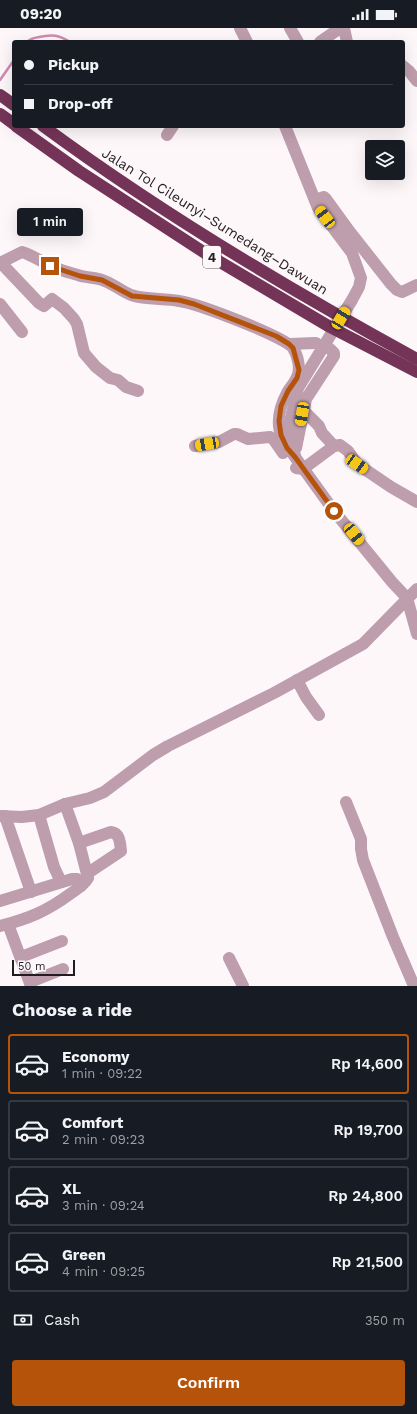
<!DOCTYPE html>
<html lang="en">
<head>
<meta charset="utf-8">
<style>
	:root { --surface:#171b24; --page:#20242c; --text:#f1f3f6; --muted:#9ea1a6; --line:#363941; --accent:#b45309 }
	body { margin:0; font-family:"Work Sans",sans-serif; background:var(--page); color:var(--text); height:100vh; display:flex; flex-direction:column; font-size:15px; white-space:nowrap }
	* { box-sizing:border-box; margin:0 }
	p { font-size:13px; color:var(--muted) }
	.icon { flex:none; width:22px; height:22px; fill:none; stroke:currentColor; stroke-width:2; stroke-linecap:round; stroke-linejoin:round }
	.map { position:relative; height:958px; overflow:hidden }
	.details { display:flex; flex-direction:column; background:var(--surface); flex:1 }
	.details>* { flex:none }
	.banner { position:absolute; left:12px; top:12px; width:393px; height:88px; border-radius:4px; box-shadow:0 4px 16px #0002; display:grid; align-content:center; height:88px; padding:0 12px; background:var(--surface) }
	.tools { position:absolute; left:365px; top:112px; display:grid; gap:8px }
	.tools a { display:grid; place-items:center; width:40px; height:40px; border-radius:4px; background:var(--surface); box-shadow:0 4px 16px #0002; font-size:20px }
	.scale { position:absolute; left:12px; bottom:10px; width:63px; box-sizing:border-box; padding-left:4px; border:2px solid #211c1f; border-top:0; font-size:11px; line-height:14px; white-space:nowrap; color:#211c1f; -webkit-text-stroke:3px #fdf7fa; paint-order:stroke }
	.end { position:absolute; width:18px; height:18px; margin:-9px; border:5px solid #b45309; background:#fff; box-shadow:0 0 0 2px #fff }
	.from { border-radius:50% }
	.bubble { position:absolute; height:28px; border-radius:4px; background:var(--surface); box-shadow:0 4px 16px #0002; font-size:13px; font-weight:600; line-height:28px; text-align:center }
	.car { position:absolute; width:12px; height:24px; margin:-12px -6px; border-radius:5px; box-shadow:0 0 3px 1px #0007; background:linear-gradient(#f5c518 24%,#345 0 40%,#f5c518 0 76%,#345 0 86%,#f5c518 0) }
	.banner b { display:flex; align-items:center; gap:14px; height:38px; font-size:15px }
	.banner b+b { border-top:1px solid var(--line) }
	.banner i { width:10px; height:10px; background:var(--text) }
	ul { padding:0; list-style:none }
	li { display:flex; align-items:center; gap:12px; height:60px; margin:0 8px 6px; padding:0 4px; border:2px solid var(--line); border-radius:4px }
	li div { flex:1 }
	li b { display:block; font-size:15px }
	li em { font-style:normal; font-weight:600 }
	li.current { border-color:var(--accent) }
	li>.icon { width:36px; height:36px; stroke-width:1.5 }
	h2 { padding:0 12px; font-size:18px; line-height:48px }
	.pay { display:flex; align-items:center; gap:10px; height:44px; padding:0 12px; font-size:15px }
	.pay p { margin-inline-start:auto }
	.action { display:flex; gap:8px; margin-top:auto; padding:8px 12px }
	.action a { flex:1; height:46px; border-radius:4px; background:var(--accent); color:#fff; font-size:16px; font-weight:600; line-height:46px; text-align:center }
	.status { display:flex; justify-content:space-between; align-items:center; height:28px; padding:0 20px; background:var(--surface); direction:ltr }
	.status svg { height:11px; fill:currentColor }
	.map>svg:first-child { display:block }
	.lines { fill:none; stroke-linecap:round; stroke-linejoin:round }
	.stream { stroke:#d289b0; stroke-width:2.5 }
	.minor { stroke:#be9dad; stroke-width:12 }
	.highway { stroke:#743458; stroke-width:12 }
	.route { stroke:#b45309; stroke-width:5 }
	.labels { text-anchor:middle; stroke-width:3.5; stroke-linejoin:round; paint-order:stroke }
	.shield { fill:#fdf7fa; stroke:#635e61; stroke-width:1 }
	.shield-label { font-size:13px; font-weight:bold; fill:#211c1f }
	.street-label { font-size:14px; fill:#211c1f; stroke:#fdf7fa }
</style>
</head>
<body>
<div class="status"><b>09:20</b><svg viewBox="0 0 49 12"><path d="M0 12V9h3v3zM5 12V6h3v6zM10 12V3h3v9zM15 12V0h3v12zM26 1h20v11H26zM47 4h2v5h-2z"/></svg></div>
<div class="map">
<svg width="417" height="958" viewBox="0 0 417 958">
	<rect width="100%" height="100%" fill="#fdf7fa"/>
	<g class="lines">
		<g class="stream">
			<path d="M27 14C31 10 34 10 39 9 52 6 59 7 70 14"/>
			<polyline points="0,52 14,32"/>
		</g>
		<g class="minor">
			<polyline points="240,0 247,14"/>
			<polyline points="290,0 298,14"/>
			<polyline points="344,0 347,14"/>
			<polyline points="320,14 340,0"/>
			<polyline points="403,38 409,43 417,53"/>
			<polyline points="285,98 318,180 352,225 361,250 359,259 352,272 298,360 289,398 295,429 334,483 392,554 407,570 417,606"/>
			<polyline points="167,107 173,98"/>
			<polyline points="315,172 324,169 326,171 350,204 391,256 397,262 402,264 417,257"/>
			<path d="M0 235 22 224C32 227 40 233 49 237 58 242 68 244 78 247 85 250 94 249 102 252 112 255 121 263 131 267 146 272 164 270 179 273 196 275 286 309 293 320 298 328 301 341 297 349 295 355 290 359 287 365 275 387 275 410 295 428"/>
			<polyline points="1,235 39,275 44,278 52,271 64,280 74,291 77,296 84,325 96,339 110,350 118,352 126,359 138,363"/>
			<polyline points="0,276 22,304"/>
			<polyline points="289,316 316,315"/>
			<polyline points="303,382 319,398 322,405 334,418"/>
			<polyline points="195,418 219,414 234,406 237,406 248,411 270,409 274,412 283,425"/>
			<polyline points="296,420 306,371 334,328 334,325 330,321"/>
			<polyline points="296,440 303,441 334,418 340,417 348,423 357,436 391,459 417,474"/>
			<polyline points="297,652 306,669 319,687"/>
			<polyline points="346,774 361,811 361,821 363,832 393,909 414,958"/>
			<polyline points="39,787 54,839 61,854"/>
			<polyline points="0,788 22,789 39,787 65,776 90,770 104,764 153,727 168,718 274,665 363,616 417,561"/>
			<polyline points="5,788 31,864"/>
			<path d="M79 815 111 804C120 805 120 815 121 823L88 845"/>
			<polyline points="0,873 72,851 77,851 81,858"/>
			<polyline points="8,896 31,958"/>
			<path d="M0 898C28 891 47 883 70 866 77 861 84 857 88 850L79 815 65 776"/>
			<polyline points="21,929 62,913"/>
			<polyline points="229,930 243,958"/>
			<polyline points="30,954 63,941"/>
		</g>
		<g class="highway">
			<polyline points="0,67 14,77"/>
			<polyline points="0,86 14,96"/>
			<polyline points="16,98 79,143 205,225 330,299 417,344"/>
			<path d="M43 98C161 185 288 261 417 331"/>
		</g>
	</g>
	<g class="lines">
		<polyline class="route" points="50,238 80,248 102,252 132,268 179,272 194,276 258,301 276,308 289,316 293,320 299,342 297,350 288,363 281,378 279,393 281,407 287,420 295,429 334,483"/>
	</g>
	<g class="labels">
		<rect class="shield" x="203" y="218" width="18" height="22" rx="3"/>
		<g class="shield-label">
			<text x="212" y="234">4</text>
		</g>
		<g class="street-label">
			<text transform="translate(215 193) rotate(32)" y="5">Jalan Tol Cileunyi–Sumedang–Dawuan</text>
		</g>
	</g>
</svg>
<div class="tools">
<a><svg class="icon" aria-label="layers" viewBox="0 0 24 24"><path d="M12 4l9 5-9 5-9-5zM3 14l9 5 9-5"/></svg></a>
</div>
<div class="scale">50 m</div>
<i class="end from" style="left:334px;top:483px"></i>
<i class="end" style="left:50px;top:238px"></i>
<div class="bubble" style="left:17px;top:180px;width:66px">1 min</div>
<i class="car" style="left:325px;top:189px;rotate:323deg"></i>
<i class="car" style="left:341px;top:290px;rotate:31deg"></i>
<i class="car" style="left:302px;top:386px;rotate:190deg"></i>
<i class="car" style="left:207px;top:416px;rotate:260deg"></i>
<i class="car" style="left:357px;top:436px;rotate:124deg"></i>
<i class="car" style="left:354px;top:506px;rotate:141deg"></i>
<div class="banner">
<b><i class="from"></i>Pickup</b>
<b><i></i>Drop-off</b>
</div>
</div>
<section class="details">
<h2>Choose a ride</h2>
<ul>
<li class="current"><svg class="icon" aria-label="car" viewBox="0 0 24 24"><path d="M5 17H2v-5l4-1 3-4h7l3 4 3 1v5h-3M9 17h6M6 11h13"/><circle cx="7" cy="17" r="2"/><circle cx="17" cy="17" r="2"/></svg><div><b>Economy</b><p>1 min · 09:22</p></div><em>Rp 14,600</em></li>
<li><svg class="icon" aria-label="car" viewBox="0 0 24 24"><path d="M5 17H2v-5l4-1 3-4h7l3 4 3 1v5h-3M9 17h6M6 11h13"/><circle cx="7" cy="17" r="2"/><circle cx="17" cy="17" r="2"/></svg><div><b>Comfort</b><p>2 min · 09:23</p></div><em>Rp 19,700</em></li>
<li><svg class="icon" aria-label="car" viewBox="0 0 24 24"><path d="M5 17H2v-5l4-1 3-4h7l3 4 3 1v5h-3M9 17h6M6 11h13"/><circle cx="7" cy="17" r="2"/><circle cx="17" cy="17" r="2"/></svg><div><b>XL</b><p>3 min · 09:24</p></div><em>Rp 24,800</em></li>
<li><svg class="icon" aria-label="car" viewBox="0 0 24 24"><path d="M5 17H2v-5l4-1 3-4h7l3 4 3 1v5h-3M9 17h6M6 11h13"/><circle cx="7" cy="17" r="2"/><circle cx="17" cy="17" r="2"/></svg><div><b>Green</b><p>4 min · 09:25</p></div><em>Rp 21,500</em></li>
</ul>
<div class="pay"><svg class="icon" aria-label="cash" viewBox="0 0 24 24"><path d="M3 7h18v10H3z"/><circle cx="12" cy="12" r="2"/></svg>Cash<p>350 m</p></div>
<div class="action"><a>Confirm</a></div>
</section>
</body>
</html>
